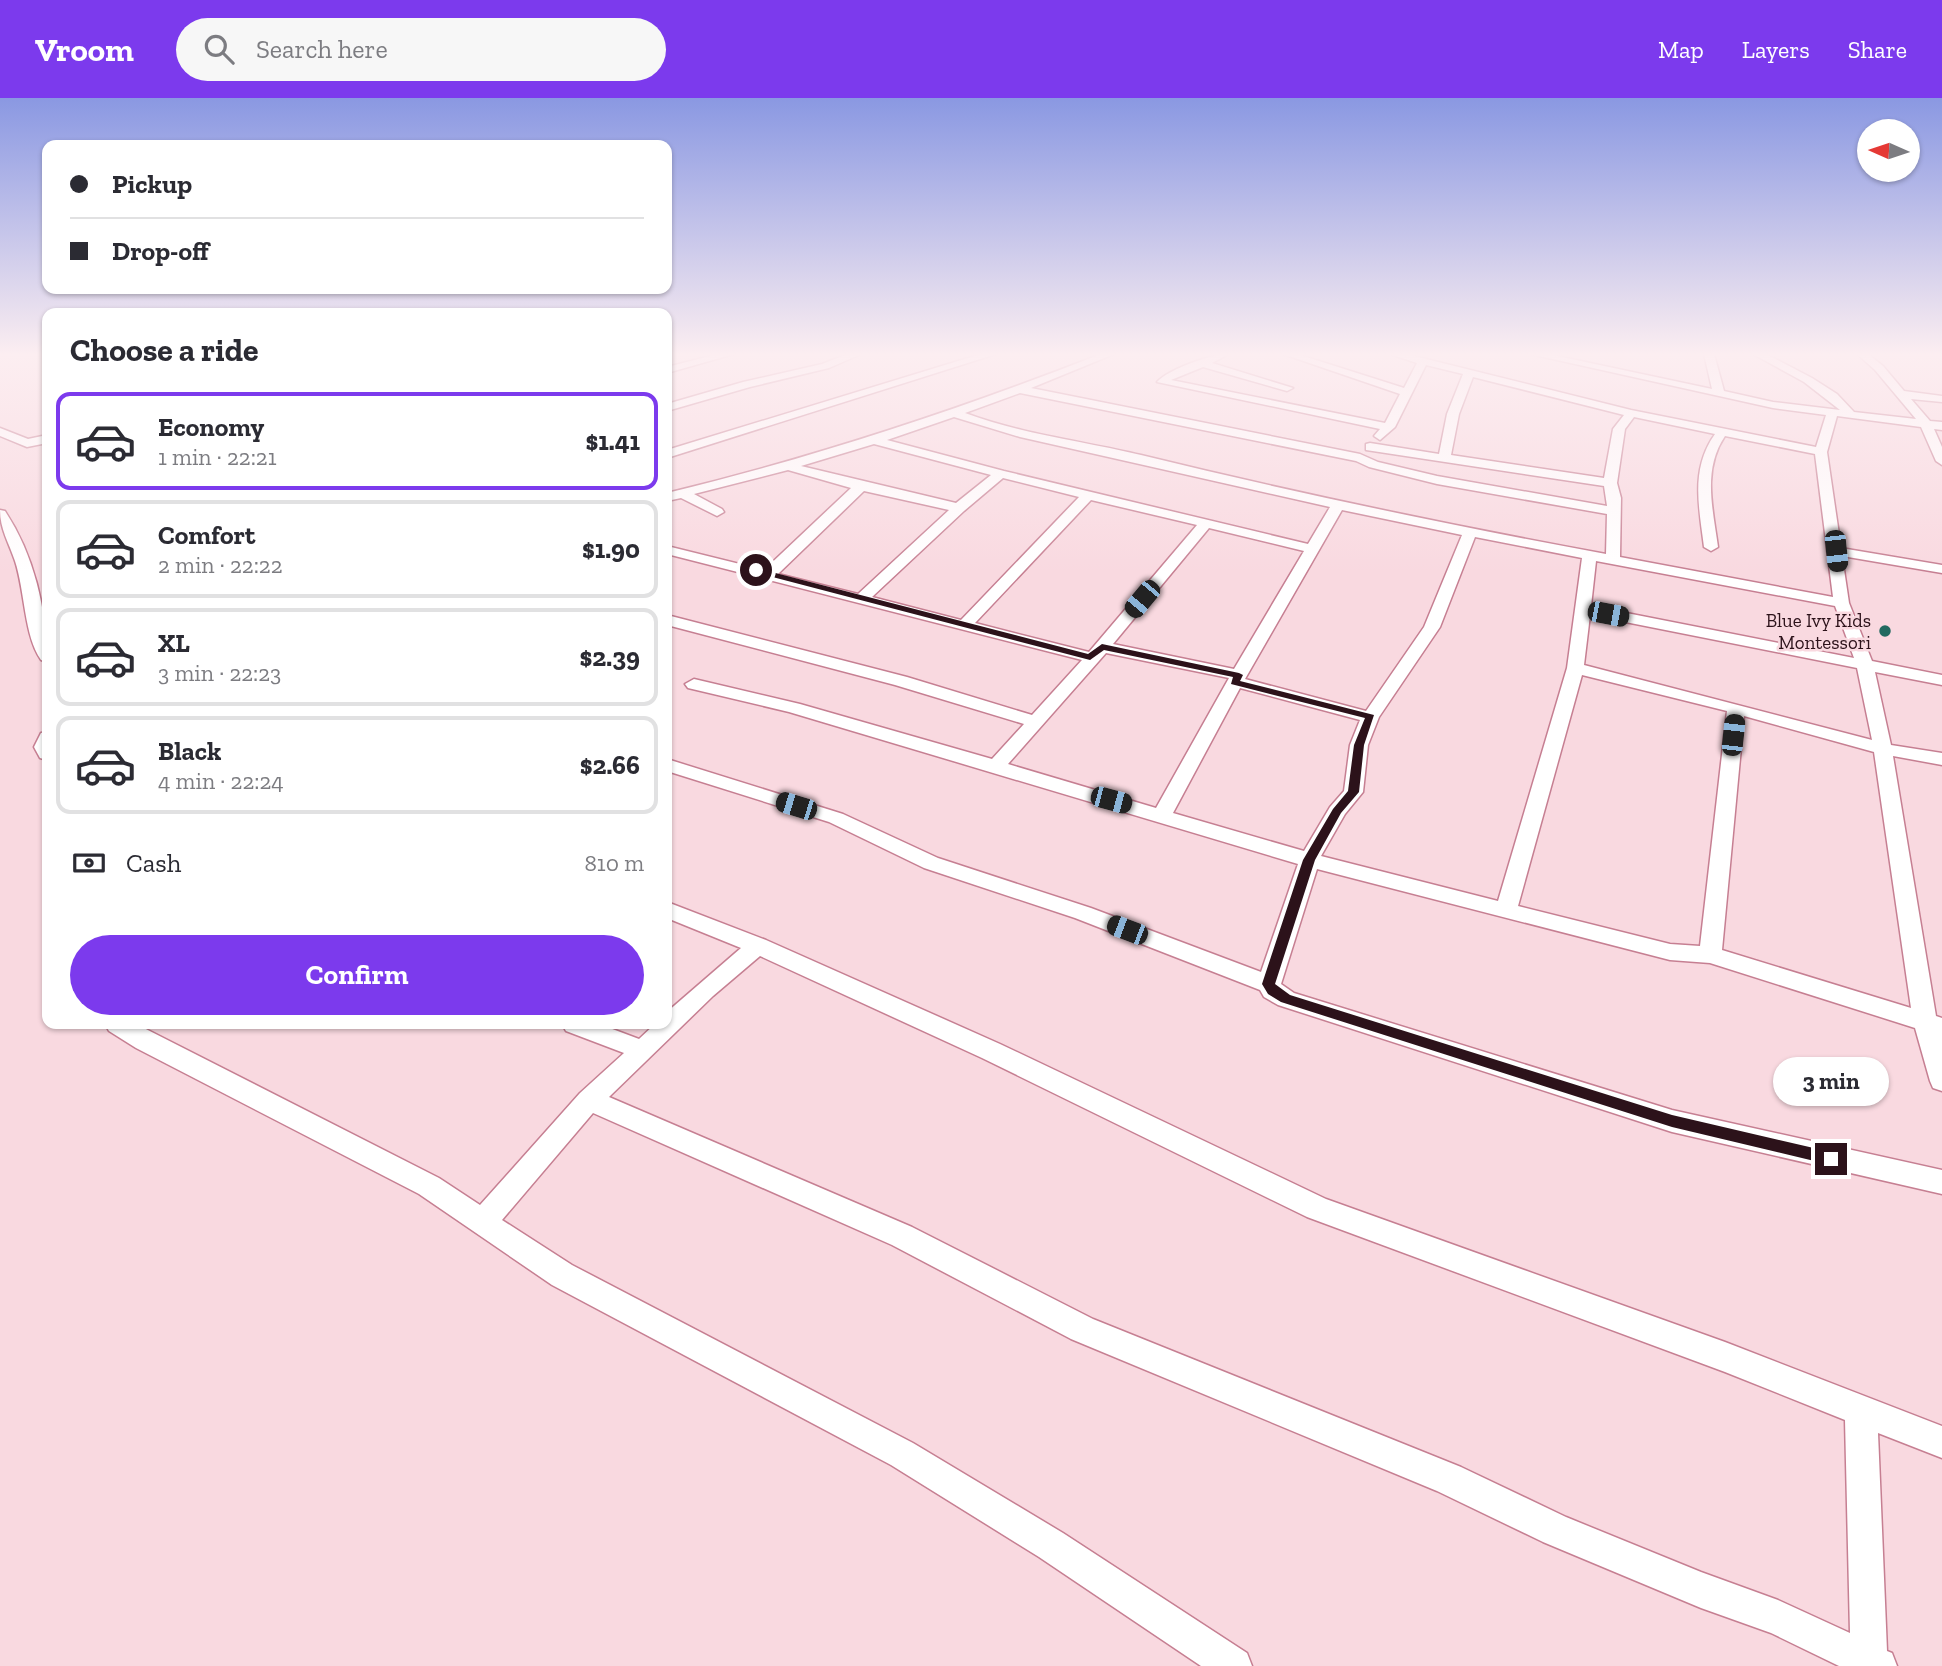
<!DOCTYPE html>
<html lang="en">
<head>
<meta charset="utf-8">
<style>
	:root { --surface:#fff; --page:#f7f7f7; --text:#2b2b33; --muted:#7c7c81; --line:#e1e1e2; --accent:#7c3aed }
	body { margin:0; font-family:"Zilla Slab",serif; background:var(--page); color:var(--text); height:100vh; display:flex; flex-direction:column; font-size:26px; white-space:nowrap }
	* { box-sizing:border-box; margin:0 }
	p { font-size:23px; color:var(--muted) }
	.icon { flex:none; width:38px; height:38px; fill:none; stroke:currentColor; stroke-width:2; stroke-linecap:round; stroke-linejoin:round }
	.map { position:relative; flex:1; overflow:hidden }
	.sheet { position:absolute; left:42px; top:210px; width:630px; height:721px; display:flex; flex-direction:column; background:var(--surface); border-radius:14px; box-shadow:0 2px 5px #0004 }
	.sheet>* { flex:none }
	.hud { position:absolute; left:42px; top:42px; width:630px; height:154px; border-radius:14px; box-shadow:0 2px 5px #0004; display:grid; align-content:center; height:154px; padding:0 28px; background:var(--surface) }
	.needle { width:46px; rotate:273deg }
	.fabs { position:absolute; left:1857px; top:21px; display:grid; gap:14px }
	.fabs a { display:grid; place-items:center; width:63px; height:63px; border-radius:50%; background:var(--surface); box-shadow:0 2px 5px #0004; font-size:35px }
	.end { position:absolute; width:32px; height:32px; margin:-16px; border:9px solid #2c121a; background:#fff; box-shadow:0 0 0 4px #fff }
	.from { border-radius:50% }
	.bubble { position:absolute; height:49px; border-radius:24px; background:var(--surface); box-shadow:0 2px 5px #0004; font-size:23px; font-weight:700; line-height:49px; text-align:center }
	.car { position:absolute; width:21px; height:42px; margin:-21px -10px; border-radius:9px; box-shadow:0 0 5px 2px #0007; background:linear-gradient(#222 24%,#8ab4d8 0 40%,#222 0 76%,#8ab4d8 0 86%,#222 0) }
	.hud b { display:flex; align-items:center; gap:24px; height:66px; font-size:26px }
	.hud b+b { border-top:2px solid var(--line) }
	.hud i { width:18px; height:18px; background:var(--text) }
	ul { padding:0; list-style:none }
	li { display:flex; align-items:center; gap:21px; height:98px; margin:0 14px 10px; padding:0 14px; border:4px solid var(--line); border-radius:14px }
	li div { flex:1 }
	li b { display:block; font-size:26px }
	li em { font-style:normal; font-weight:700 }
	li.on { border-color:var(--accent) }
	li>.icon { width:63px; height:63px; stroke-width:1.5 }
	h2 { padding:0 28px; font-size:32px; line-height:84px }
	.pay { display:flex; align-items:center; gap:18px; height:77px; padding:0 28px; font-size:26px }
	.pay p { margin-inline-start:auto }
	.button { display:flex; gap:14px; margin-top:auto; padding:14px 28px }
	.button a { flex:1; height:80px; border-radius:42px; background:var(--accent); color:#fff; font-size:28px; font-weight:700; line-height:80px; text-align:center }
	header { display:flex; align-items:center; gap:42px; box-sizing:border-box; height:98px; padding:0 35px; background:var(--accent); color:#fff }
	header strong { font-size:33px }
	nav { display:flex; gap:38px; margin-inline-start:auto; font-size:24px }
	.search { width:490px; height:63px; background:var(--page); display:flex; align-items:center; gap:18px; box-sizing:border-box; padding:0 24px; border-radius:38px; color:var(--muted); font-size:26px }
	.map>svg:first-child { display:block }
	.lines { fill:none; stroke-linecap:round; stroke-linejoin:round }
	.minor-casing { stroke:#c67f92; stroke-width:3 }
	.minor { fill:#fff; fill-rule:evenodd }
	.route { fill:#2c121a }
	.poi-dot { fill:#226a60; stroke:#f9d9e0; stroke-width:2.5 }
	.labels { text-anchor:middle; stroke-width:5; stroke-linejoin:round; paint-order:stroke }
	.far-poi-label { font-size:19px; fill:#2c121a; stroke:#f9d9e0; text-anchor:end }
</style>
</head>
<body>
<header>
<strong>Vroom</strong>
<div class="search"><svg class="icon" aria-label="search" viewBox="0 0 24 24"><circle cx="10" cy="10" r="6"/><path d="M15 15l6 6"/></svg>Search here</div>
<nav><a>Map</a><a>Layers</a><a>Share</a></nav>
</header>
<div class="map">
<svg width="1942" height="1568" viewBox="0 0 1942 1568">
	<rect width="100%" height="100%" fill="#f9d9e0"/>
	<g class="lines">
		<g class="minor-casing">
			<g id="minor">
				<polygon points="718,256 734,256 667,275 667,269"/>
				<polygon points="848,256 861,256 829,270 750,289 667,313 667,306 743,284 822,266"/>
				<polygon points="981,256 996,256 667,360 667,352"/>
				<path d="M1101 256H1114L1031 290 1360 356 1378 364 1437 378 1607 408 1604 388 1366 352V346L1370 345 1439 356 1447 316 1463 276 1426 267 1395 329 1380 342 1374 338 1380 331 1157 284C1169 271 1211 256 1229 256L1212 265 1293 290 1287 293 1203 269 1171 282 1385 325 1400 296 1283 256H1297L1404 290 1417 265 1390 256H1406L1631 312 1816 349 1826 317 1773 310 1530 256H1548L1712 291 1704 256H1714L1724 293 1773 304 1840 312 1804 284 1753 256H1766L1812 280 1837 296 1854 314 1916 321 1875 272 1857 256H1868L1883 268 1904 293 1942 298V304L1911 301 1930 323 1942 324V332L1934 331 1942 349V367L1936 363 1921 329 1837 318 1827 354 1841 450 1942 467V475L1842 458 1849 505 1872 563 1942 577V587L1875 574 1891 647 1942 655V667L1893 658 1936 918 1942 920V993L1933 990 1930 983 1915 930 1710 865 1670 862 1317 771 1281 886 1294 895 1672 1012 1942 1072V1096L1672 1034 1278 907 1264 899 1260 892 1075 820 924 770 829 724 667 673V661L843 716 938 760 1091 810 1261 874 1298 766 789 614 688 590 685 586 694 581 800 606 992 661 1024 626 895 587 667 527V517L907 579 1032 617 1082 562 667 456V448L764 472 851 390 788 372 694 396 722 411 724 414 717 418 681 400 667 403V395C816 359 958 312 1101 256ZM1473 279 1624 317 1613 331 1604 380 1451 357 1459 316ZM1020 295 1356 363 1369 369 1437 386 1607 416 1606 456C1449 427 1296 395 1141 357 1082 343 1021 336 965 315ZM954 319 1020 339 1330 409 1308 446 1004 373 887 342ZM1634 319 1715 336C1690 371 1699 409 1704 449L1711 453 1718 449C1713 411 1702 372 1725 338L1815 356 1833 499 1620 459 1621 400 1617 385 1625 331ZM874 346 991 377 956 405 801 368ZM1003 380 1079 399 961 522 872 499 964 413ZM864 393 949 412 858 496 778 476ZM1091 402 1197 427 1089 554 975 525ZM1342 412 1462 437 1424 529 1366 613 1245 581ZM1209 430 1304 453 1234 571 1113 546ZM1475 439 1582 460 1567 570 1498 803 1321 758 1345 716 1363 694 1368 647 1379 619 1440 529ZM1596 463 1835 508 1854 560 1591 508ZM1590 517 1857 570 1872 642 1584 567ZM1106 555 1229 580 1156 710 1008 666ZM1582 577 1727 613 1700 848 1670 846 1518 808ZM1240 590 1360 622 1350 647 1344 693 1330 709 1304 753 1173 715ZM1744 618 1874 654 1911 910 1722 852Z"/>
				<polygon points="0,330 28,341 47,337 47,345 27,349 0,338"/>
				<path d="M0 412 5 413C34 457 47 512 47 564L41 562C24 538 25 493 15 463 9 445 0 431 0 412Z"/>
				<polygon points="47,634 47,662 40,660 34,649 41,635"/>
				<path d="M667 804 766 842 1000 946 1326 1101 1725 1244 1942 1328V1360L1878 1335 1887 1553 1892 1555 1897 1568H1839L1771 1535 1701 1510 1543 1444 1437 1393 1071 1241 892 1147 593 1015 502 1122 572 1167 913 1345 1063 1435 1247 1555 1252 1568H1201L1039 1459 891 1367 552 1187 419 1096 136 950 109 933 105 926H136L439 1080 480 1107 580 995 624 955 566 933 562 926H599L639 941 655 926H667V914L741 850 667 820ZM760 858 982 960 1307 1119 1725 1274 1845 1322 1850 1535 1778 1502 1701 1474 1566 1419 1461 1369 1093 1221 912 1129 609 999 713 898Z"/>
			</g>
		</g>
		<use href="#minor" class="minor"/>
	</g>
	<linearGradient id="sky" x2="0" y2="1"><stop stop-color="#8a98e2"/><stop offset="0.54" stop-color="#fceef1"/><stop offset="1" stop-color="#fceef1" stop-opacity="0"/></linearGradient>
	<rect width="1942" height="475" fill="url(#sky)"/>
	<polygon class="route" points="756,470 1088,556 1102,546 1239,575 1243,577 1240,583 1374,617 1364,647 1359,694 1341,715 1315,762 1275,886 1290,897 1672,1017 1831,1054 1836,1056 1838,1061 1836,1065 1831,1067 1672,1029 1281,904 1268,896 1262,886 1303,762 1333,711 1348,693 1354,647 1365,620 1231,586 1233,579 1104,552 1090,562 753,474"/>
	<circle class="poi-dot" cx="1885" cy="533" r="7"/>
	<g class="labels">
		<g class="far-poi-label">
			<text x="1871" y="529">Blue Ivy Kids<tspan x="1871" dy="22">Montessori</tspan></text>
		</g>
	</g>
</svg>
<div class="fabs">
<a><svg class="needle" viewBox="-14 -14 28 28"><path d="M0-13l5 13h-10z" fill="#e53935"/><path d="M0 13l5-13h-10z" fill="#7c7c81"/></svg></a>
</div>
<i class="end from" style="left:756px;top:472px"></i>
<i class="end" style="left:1831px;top:1061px"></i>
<div class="bubble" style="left:1773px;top:959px;width:116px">3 min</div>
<i class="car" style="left:1836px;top:453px;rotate:174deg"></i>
<i class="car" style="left:1142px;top:501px;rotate:220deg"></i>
<i class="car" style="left:1608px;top:516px;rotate:101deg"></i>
<i class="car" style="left:1733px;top:637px;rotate:6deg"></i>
<i class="car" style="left:1111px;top:702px;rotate:105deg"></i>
<i class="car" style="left:796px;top:708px;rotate:287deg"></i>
<i class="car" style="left:1127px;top:832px;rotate:291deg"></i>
<div class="hud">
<b><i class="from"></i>Pickup</b>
<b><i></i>Drop-off</b>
</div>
<section class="sheet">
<h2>Choose a ride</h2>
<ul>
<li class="on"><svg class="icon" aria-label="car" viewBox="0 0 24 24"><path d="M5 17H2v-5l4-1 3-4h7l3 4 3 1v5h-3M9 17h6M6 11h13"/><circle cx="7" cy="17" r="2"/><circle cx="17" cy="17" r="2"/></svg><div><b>Economy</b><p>1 min · 22:21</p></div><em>$1.41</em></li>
<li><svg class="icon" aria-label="car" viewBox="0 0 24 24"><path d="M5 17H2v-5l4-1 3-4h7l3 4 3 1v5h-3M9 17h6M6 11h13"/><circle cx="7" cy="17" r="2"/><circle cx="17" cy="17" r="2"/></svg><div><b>Comfort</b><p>2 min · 22:22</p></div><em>$1.90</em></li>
<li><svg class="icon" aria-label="car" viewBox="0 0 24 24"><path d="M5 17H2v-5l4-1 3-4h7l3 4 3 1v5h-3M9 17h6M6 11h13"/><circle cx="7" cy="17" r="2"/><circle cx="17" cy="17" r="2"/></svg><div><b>XL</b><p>3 min · 22:23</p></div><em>$2.39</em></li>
<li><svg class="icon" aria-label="car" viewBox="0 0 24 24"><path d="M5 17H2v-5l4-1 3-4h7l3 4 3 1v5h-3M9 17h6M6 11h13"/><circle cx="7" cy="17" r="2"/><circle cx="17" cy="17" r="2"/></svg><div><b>Black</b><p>4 min · 22:24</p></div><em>$2.66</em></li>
</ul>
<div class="pay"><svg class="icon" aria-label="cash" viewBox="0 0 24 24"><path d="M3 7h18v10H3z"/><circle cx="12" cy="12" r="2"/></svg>Cash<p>810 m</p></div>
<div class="button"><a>Confirm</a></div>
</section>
</div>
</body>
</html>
